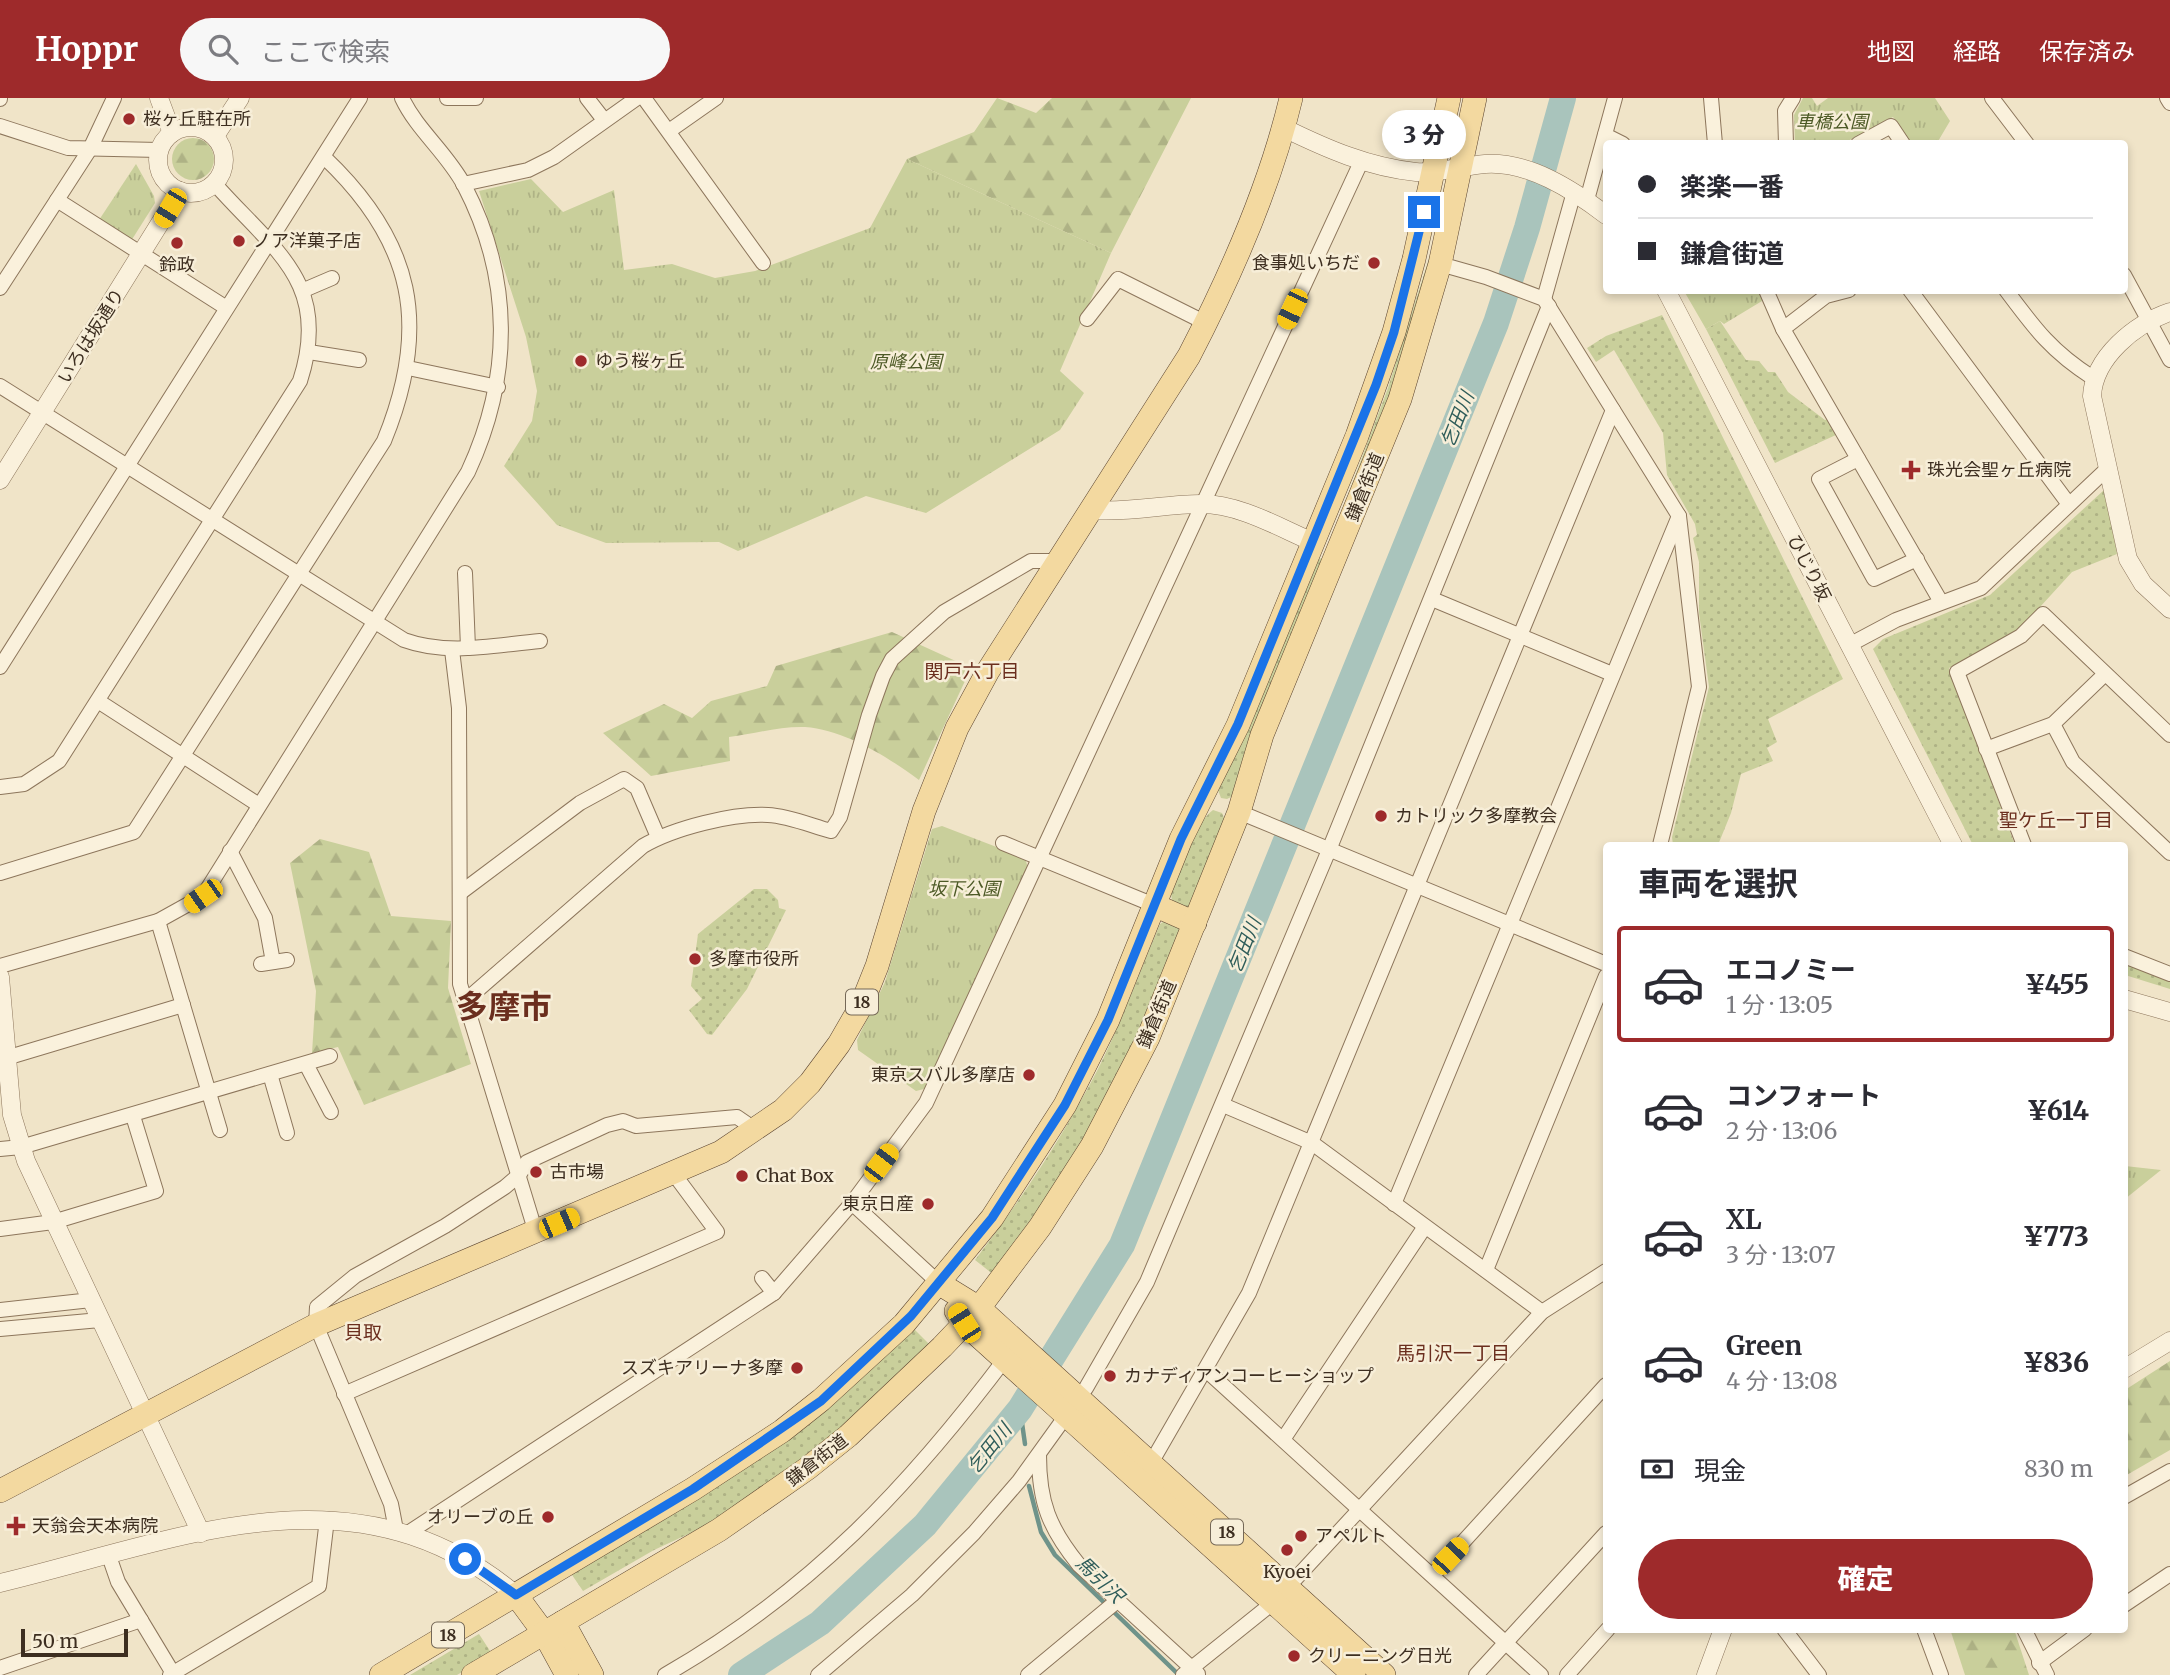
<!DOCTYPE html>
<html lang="ja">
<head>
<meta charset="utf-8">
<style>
	:root { --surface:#fff; --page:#f7f7f7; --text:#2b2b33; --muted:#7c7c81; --line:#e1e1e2; --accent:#9e2a2b }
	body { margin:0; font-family:Merriweather,"Noto Sans JP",serif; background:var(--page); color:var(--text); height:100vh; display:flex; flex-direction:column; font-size:26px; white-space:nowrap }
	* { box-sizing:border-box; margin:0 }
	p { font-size:23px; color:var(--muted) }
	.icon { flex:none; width:38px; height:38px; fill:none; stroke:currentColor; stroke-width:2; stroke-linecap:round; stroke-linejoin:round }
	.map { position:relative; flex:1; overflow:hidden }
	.details { position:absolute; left:1603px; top:744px; width:525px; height:791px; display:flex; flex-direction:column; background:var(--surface); border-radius:7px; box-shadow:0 4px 10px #0003 }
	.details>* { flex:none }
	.top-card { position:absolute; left:1603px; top:42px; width:525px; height:154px; border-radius:7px; box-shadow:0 4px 10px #0003; display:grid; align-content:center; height:154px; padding:0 35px; background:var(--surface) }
	.scale { position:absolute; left:21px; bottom:18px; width:107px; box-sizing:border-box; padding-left:7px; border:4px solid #3d2e20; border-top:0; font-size:19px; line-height:24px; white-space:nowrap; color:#3d2e20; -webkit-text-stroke:5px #f7eed8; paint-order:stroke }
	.end { position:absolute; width:32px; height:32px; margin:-16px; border:9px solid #1a73e8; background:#fff; box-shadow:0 0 0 4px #fff }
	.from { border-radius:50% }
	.bubble { position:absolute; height:49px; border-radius:24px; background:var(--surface); box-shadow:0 4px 10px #0003; font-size:23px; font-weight:800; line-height:49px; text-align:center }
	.car { position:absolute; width:21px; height:42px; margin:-21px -10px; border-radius:9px; box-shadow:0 0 5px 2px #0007; background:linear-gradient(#f5c518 24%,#345 0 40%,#f5c518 0 76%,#345 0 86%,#f5c518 0) }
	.top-card b { display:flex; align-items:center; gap:24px; height:66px; font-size:26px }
	.top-card b+b { border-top:2px solid var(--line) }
	.top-card i { width:18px; height:18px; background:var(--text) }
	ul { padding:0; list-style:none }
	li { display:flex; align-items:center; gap:21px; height:116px; margin:0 14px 10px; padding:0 21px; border:4px solid transparent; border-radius:7px }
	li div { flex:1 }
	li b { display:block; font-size:26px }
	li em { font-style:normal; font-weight:800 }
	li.on { border-color:var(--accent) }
	li>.icon { width:63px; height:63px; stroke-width:1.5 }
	h2 { padding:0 35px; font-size:32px; line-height:84px }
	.pay { display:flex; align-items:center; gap:18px; height:77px; padding:0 35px; font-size:26px }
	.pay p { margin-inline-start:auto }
	.button { display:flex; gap:14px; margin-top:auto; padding:14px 35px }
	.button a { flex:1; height:80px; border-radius:42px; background:var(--accent); color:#fff; font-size:28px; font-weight:800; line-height:80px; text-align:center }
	header { display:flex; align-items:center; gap:42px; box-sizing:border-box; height:98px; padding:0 35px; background:var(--accent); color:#fff }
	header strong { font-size:33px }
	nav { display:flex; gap:38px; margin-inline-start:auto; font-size:24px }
	.search { width:490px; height:63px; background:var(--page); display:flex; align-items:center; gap:18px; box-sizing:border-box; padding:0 24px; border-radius:38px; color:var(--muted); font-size:26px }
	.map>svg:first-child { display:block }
	.grass { fill:url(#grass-dots) }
	.forest { fill:url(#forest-firs) }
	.park { fill:url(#park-tufts) }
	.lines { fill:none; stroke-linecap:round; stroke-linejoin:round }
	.stream { stroke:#6f938a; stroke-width:4.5 }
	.river { stroke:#a9c4bc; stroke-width:26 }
	.minor-casing { stroke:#8d765c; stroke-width:16 }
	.tertiary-casing { stroke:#8d765c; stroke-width:19 }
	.primary-casing { stroke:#5b4430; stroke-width:24 }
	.minor { stroke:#faf1dc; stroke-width:14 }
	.tertiary { stroke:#faf1dc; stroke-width:18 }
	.primary { stroke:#f3d9a0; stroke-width:23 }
	.route { stroke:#1a73e8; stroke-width:9 }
	.poi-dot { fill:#9e2a2b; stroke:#f7eed8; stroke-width:2.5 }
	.labels { text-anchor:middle; stroke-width:5; stroke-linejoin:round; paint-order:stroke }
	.shield { fill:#f7eed8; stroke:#756857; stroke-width:2 }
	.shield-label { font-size:16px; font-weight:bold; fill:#3d2e20 }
	.poi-label { font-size:18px; fill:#3d2e20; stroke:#f7eed8; text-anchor:start }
	.park-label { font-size:18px; font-style:italic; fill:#4d5a26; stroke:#f7eed8 }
	.street-label { font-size:18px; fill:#3d2e20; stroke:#f7eed8 }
	.water-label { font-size:19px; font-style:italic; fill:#2f5d5a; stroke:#f7eed8 }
	.neighbourhood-label { font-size:19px; fill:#6b2e1e; stroke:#f7eed8 }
	.town-label { font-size:32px; font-weight:bold; fill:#6b2e1e; stroke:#f7eed8 }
</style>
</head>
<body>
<header>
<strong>Hoppr</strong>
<div class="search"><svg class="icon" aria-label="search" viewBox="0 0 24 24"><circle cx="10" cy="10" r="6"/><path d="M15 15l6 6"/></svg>ここで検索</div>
<nav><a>地図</a><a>経路</a><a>保存済み</a></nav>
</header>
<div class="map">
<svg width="2170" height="1577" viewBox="0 0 2170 1577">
	<defs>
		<pattern id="grass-dots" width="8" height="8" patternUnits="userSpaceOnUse" patternTransform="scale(1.75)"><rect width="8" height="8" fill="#c9cf9b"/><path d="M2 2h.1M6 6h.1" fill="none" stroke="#aeb285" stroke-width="1.8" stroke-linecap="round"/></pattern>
		<pattern id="forest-firs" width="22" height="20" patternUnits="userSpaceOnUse" patternTransform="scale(1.75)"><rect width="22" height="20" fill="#c9cf9b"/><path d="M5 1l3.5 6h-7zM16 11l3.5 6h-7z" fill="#aeb285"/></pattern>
		<pattern id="park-tufts" width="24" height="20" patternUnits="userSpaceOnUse" patternTransform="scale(1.75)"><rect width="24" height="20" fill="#c9cf9b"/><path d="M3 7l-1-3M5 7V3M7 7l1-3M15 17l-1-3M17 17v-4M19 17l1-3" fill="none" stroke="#aeb285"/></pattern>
	</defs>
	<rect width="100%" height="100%" fill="#f0e4c8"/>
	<g class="grass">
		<polygon points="1444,113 1395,294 1339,421 1388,290"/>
		<polygon points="1662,217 1843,581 1768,621 1777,644 1767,650 1773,663 1741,676 1731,715 1718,747 1673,747 1672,739 1709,589 1699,515 1699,464 1693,440 1697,437 1695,426 1667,377 1663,335 1614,252 1596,264 1587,250 1606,238"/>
		<polygon points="1720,223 1746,262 1759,263 1768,274 1775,274 1788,294 1825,322 1830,320 1838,336 1775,365 1706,231"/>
		<polygon points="2104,392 2109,397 2117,456 2072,474 2019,532 1949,570 2015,747 1973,747 1873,551 1883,541 1990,497"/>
		<polygon points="1323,460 1233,698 1227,701 1221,700 1218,692 1250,628 1319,461"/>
		<path d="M1213 712 1222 715 1225 722 1194 806 1186 811 1172 803 1171 795C1180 774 1195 724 1213 712Z"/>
		<polygon points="754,791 767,791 778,802 779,810 786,812 747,891 712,937 707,936 689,912 702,901 691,888 698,836"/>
		<path d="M1166 822 1179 828 1181 835 1138 939 1085 1044 994 1177 975 1162C1021 1102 1062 1040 1097 973 1121 926 1139 875 1160 826Z"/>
		<polygon points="2124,863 2170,882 2170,891 2125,877"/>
		<polygon points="914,1231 932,1249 839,1334 710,1426 654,1452 583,1493 570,1474 787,1343"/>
		<polygon points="479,1536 492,1556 457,1577 410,1577"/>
	</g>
	<g class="forest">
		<polygon points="997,0 1036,15 1052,0 1191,0 1111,155 907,61 974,34"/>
		<circle cx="193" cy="61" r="21"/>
		<path d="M892 534 971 570 919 682C888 659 845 632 805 629 781 628 753 636 729 639L730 663 651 678 603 635 664 606 692 620 711 603 767 588 776 568Z"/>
		<polygon points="320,741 369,754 391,818 451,823 448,890 471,966 364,1007 338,949 312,955 316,893 290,765"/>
		<polygon points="2170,1263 2170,1352 2125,1378 2125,1292"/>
		<polygon points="1950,1531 2014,1531 2029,1577 1965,1577"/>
	</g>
	<g class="park">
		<polygon points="1803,0 1812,0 1817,8 1828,0 1935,0 1950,23 1937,45 1911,45 1893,19 1844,45 1795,46 1794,17"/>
		<polygon points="907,61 1111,155 1060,273 1084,295 1060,332 926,415 866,398 738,453 719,444 606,445 557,427 504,368 532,323 537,293 526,239 479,93 531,81 563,114 614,92 624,172 672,166 715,180 755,173 870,130"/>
		<polygon points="136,66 154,98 155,105 131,143 99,122"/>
		<polygon points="1684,193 1762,193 1762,203 1724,226 1720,223 1706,231"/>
		<polygon points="942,728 1025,760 1028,770 928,990 916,993 858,952 857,942 885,884 932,731"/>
		<polygon points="2125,1068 2161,1072 2125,1101"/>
	</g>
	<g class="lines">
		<g class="stream">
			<polyline points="1020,1311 1025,1346"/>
			<polyline points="1029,1388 1041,1434 1055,1457 1179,1577"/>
		</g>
		<polyline class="river" points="741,1577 820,1525 925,1427 1020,1311 1122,1147 1496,225 1527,130 1563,0"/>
		<g class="minor-casing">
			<g id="minor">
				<polyline points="447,0 476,0"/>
				<polyline points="587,0 604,22"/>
				<polyline points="644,0 763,165"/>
				<polyline points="1711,0 1715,46"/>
				<polyline points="1992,0 2027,46"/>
				<polyline points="2167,0 2170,5"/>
				<polyline points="0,1 0,0"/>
				<polyline points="0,28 68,50 159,52"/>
				<polyline points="669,33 716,0"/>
				<polyline points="1605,37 1623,46"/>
				<polyline points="1786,46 1785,13 1793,0"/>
				<polyline points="1858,46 1891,28 1903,46"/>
				<polyline points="463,86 528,72 554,59 637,0"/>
				<polyline points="57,102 225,209"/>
				<polyline points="1587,102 1615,0"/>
				<polyline points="1440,166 1486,179 1544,201 1679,418 1699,589 1660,747"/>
				<polyline points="2124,177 2170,262"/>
				<polyline points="0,190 90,51 114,0"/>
				<polyline points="304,192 332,180"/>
				<polyline points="1766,192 1783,231 1941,504"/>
				<polyline points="1910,192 2068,405"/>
				<path d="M2006 192C2035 231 2052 254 2093 280"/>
				<polyline points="1544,201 1574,94"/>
				<polyline points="1087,221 1118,181 1206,225"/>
				<polyline points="1783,231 1826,198 1849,192"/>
				<polyline points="309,254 359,262"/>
				<polyline points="408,270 498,289"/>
				<path d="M0 288 404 542C448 558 495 547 540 543"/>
				<polyline points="1858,361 1819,381 1874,481 1917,461"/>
				<polyline points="465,475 468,550"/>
				<polyline points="1432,501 1612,576"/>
				<polyline points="1849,547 1896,522 1981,490 2108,370"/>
				<polyline points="452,552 459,610 460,886 536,1135"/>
				<polyline points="0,569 360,0"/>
				<polyline points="98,603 259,707"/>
				<polyline points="2053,626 2073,664 2170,755"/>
				<polyline points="1986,651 2053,626 2105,576"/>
				<path d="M0 689 24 686 59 663 300 283C332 184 273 152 215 86"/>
				<polyline points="1239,714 1606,866"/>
				<polyline points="1003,745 1154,807"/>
				<polyline points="2024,747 1957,574 2021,538 2043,516 2170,637"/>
				<polyline points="230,753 265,820 273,864"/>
				<path d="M0 775 134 734 384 343C431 228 414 144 324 59"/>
				<polyline points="460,795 580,705 624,681 637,690 658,739"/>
				<polyline points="158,823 220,1032"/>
				<polyline points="2124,858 2170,876"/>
				<polyline points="261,866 287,862"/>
				<path d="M0 868 158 823 203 798 468 374C512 279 513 181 464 87 447 55 417 32 402 0"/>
				<path d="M465 903 643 748C674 730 733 715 768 717 789 718 812 728 831 733L840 719 869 617 883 578 892 561 944 514 1031 463H1060"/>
				<polyline points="6,960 183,907"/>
				<polyline points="306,966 331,1014"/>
				<polyline points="270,976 287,1035"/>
				<polyline points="1223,1007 1312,1045 1542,1214"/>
				<polyline points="0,1051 21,1049 330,958"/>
				<polyline points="852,1105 940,1186"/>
				<polyline points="1394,1106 1679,418"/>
				<polyline points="0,1131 53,1124 156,1093 133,1018"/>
				<polyline points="1486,1172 1606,878"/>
				<polyline points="762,1180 774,1195"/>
				<polyline points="0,1212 91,1202"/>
				<polyline points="0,1231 100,1222"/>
				<polyline points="1206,1272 1541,1577"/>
				<polyline points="344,1296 717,1134 674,1076"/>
				<polyline points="1284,1340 1424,1130"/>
				<path d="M1039 1357C1039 1404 1049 1430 1079 1467L1198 1576"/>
				<polyline points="1147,1372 1249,1195 1613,312"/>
				<polyline points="2124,1399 2170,1373"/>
				<polyline points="396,1432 391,1406 316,1227 317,1209 355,1178 445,1128 505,1089 519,1077 527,1064 607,1027 623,1023 636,1028 737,1019 756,1032"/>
				<polyline points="408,1435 774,1195 852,1105 926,1005 1361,64"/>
				<polyline points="109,1458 118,1484 174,1577"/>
				<polyline points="1433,1477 1606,1287"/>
				<polyline points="2124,1507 2170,1476"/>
				<polyline points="1784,1531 1819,1577"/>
				<polyline points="1924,1531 1941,1577"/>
				<polyline points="2024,1531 2047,1577"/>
				<polyline points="2039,1565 2085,1531"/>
				<polyline points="0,1570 141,1522"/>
				<polyline points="170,1577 319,1488 327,1421"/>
				<path d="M665 1577C811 1493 908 1390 1008 1257"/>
				<polyline points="818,1577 912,1497 974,1435 1019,1383 1086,1290 1147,1184 1329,752 1549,208"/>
				<polyline points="1028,1577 1117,1503"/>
				<polyline points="1183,1577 1274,1504 1542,1214 1606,1173"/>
				<polyline points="1476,1577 1606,1435"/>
				<polyline points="1567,1577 1608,1531"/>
			</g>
		</g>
		<g class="tertiary-casing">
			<g id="tertiary">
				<polyline points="159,0 172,35"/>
				<circle cx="191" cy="62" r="33"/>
				<path d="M1284 30C1327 51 1368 69 1416 74 1438 76 1462 68 1485 66 1529 63 1573 92 1606 117"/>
				<polyline points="215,38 240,0"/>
				<polyline points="1666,192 1953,747"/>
				<path d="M2170 214C2135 226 2094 259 2092 298L2128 461 2143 486 2170 511"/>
				<polyline points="0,382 180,93"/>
				<path d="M1093 412C1130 415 1165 406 1201 406 1240 406 1278 429 1313 444"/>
				<polyline points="0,879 12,1017 26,1063 201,1435"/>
				<polyline points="2124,901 2170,914"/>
				<polyline points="2124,1271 2170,1243"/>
				<path d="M0 1485C180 1442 354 1362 516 1497"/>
				<polyline points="1706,1577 1723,1531"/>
			</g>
		</g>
		<g class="primary-casing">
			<g id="primary">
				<polyline points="1154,807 1195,825"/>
				<polyline points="940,1186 979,1210 1384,1577"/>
				<polyline points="956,1213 964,1225 1354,1577"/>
				<path d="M0 1393 316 1227 721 1054 783 1012 810 985 839 946 861 908 877 868 924 713 957 630 988 573 1189 258C1231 177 1270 89 1291 0"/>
				<polyline points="516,1497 544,1535 567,1577"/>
				<polyline points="563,1524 592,1577"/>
				<polyline points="381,1577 693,1391 782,1333 821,1302 904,1226 992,1120 1065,1007 1108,922 1181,741 1238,627 1357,338 1394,234 1414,161 1449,0"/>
				<polyline points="473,1577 719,1432 808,1370 848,1338 942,1249 979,1210 1040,1129 1092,1048 1148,940 1239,714 1262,637 1400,301 1440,166 1475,0"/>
			</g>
		</g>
		<use href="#minor" class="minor"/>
		<use href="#tertiary" class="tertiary"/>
		<use href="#primary" class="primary"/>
	</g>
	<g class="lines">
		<polyline class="route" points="465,1461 516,1497 693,1391 821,1303 911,1218 992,1120 1065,1007 1108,922 1181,741 1238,626 1376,287 1394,234 1424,114"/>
	</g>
	<g class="poi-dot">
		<circle cx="129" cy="21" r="7"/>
		<circle cx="239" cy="143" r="7"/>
		<circle cx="177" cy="145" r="7"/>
		<circle cx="1374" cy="165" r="7"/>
		<circle cx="581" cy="263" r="7"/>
		<path d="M1907.5 361.5h7v7h7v7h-7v7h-7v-7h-7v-7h7z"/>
		<circle cx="1381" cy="718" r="7"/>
		<circle cx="695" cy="861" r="7"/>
		<circle cx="1029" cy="977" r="7"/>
		<circle cx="536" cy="1074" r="7"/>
		<circle cx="742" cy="1078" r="7"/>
		<circle cx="928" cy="1106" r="7"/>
		<circle cx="797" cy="1270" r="7"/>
		<circle cx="1110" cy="1278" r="7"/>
		<circle cx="548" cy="1419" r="7"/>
		<path d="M12.5 1417.5h7v7h7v7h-7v7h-7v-7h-7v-7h7z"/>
		<circle cx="1301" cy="1438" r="7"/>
		<circle cx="1287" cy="1452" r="7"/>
		<circle cx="1294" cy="1558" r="7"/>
	</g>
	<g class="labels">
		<g class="shield">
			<rect x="846" y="891.5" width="32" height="25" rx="5"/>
			<rect x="1211" y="1421.5" width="32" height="25" rx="5"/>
			<rect x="432" y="1524.5" width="32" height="25" rx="5"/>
		</g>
		<g class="shield-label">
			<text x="862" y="910">18</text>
			<text x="1227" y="1440">18</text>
			<text x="448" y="1543">18</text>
		</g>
		<g class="poi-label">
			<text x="143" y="27">桜ヶ丘駐在所</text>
			<text x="253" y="149">ノア洋菓子店</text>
			<text x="1360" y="171" text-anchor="end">食事処いちだ</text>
			<text x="177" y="173" text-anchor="middle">鈴政</text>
			<text x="595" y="269">ゆう桜ヶ丘</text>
			<text x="1927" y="378">珠光会聖ヶ丘病院</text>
			<text x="1395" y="724">カトリック多摩教会</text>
			<text x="709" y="867">多摩市役所</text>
			<text x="1015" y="983" text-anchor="end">東京スバル多摩店</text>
			<text x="550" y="1080">古市場</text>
			<text x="756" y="1084">Chat Box</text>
			<text x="914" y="1112" text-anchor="end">東京日産</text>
			<text x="783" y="1276" text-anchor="end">スズキアリーナ多摩</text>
			<text x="1124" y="1284">カナディアンコーヒーショップ</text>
			<text x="534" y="1425" text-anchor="end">オリーブの丘</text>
			<text x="32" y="1434">天翁会天本病院</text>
			<text x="1315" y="1444">アペルト</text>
			<text x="1287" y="1480" text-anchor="middle">Kyoei</text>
			<text x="1308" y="1564">クリーニング日光</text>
		</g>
		<g class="park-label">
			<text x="1832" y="30">車橋公園</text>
			<text x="906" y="270">原峰公園</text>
			<text x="964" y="797">坂下公園</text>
		</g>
		<g class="street-label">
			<text transform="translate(91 238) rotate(-58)" y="6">いろは坂通り</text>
			<text transform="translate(1365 389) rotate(-68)" y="6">鎌倉街道</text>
			<text transform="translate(1809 470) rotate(63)" y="6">ひじり坂</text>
			<text transform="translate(1157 916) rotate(-67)" y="6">鎌倉街道</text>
			<text transform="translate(817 1362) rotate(-38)" y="6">鎌倉街道</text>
		</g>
		<g class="water-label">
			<text transform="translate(1457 321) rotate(-68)" y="7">乞田川</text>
			<text transform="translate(1244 847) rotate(-68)" y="7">乞田川</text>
			<text transform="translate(989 1350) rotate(-51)" y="7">乞田川</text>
			<text transform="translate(1100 1481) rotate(44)" y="7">馬引沢</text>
		</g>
		<g class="neighbourhood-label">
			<text x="972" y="580">関戸六丁目</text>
			<text x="2056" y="729">聖ケ丘一丁目</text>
			<text x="363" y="1241">貝取</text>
			<text x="1453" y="1262">馬引沢一丁目</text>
		</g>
		<g class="town-label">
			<text x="504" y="920">多摩市</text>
		</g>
	</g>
</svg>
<div class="scale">50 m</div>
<i class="end from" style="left:465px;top:1461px"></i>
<i class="end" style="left:1424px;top:114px"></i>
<div class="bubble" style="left:1382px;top:12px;width:84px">3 分</div>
<i class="car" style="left:170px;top:110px;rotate:211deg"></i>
<i class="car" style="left:1292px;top:211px;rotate:205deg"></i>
<i class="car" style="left:203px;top:798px;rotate:235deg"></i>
<i class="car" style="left:881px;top:1065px;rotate:37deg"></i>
<i class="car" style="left:559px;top:1125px;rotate:67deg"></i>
<i class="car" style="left:964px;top:1225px;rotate:328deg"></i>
<i class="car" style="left:1450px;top:1458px;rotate:43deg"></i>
<div class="top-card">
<b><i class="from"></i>楽楽一番</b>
<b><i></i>鎌倉街道</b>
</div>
<section class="details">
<h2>車両を選択</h2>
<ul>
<li class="on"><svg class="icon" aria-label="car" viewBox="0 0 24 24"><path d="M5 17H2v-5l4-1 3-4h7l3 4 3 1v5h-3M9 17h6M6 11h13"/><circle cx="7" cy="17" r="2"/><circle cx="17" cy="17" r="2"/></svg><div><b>エコノミー</b><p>1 分 · 13:05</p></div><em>¥455</em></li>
<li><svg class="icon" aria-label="car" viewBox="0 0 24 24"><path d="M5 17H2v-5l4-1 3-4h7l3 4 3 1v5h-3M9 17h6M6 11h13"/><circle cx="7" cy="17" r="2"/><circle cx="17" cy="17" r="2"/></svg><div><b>コンフォート</b><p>2 分 · 13:06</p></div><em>¥614</em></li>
<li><svg class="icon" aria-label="car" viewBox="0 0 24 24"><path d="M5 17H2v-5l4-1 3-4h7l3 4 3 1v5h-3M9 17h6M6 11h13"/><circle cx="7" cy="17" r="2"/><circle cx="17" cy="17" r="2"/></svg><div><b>XL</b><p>3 分 · 13:07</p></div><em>¥773</em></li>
<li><svg class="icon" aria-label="car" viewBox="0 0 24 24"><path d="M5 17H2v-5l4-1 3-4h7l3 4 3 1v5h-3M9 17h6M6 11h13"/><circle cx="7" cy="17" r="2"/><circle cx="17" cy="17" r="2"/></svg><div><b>Green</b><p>4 分 · 13:08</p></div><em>¥836</em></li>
</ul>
<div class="pay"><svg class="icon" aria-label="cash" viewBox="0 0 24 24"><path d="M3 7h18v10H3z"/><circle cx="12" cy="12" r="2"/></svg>現金<p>830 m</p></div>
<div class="button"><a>確定</a></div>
</section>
</div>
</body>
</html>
